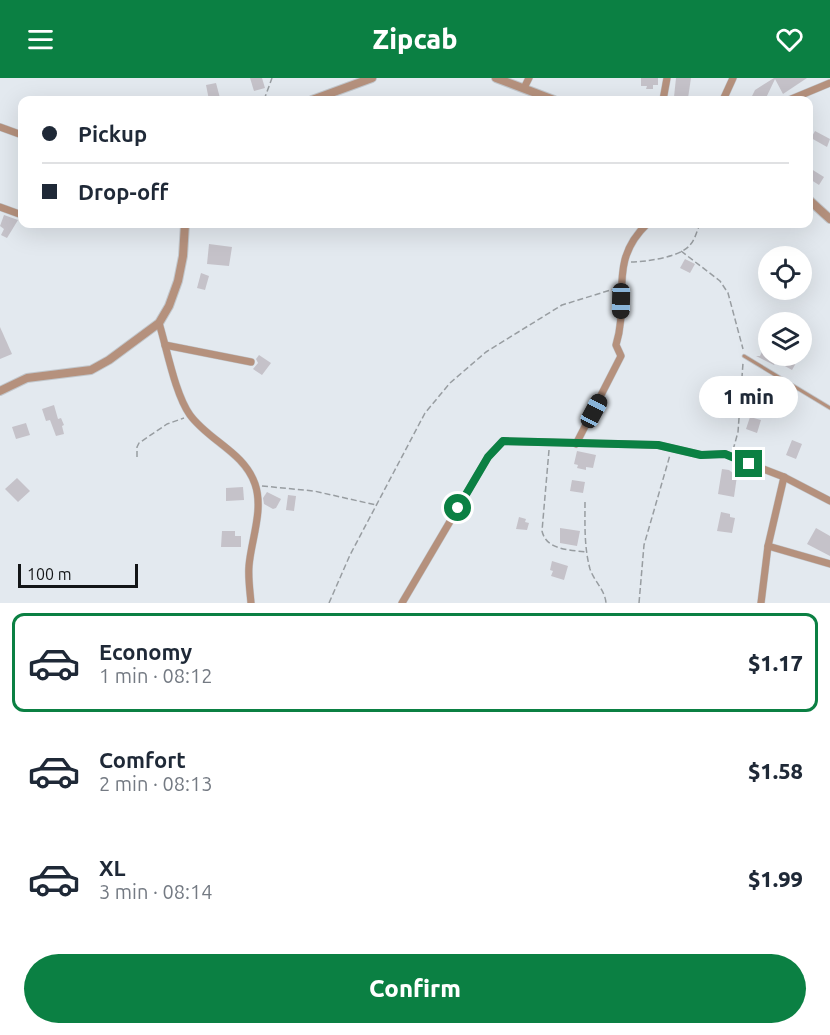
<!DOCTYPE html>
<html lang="en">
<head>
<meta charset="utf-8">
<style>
	:root { --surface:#fff; --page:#f6f6f7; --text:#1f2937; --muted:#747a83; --line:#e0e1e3; --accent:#0b8043 }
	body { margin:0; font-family:Ubuntu,sans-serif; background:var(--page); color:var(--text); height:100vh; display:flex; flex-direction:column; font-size:22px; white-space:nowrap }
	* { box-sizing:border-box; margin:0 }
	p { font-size:20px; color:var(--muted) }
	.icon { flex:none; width:33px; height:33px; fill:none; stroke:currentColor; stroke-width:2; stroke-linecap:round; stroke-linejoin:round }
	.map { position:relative; height:525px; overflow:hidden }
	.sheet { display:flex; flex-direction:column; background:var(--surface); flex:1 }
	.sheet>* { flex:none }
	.top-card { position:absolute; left:18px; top:18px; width:795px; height:132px; border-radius:12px; box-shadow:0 6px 24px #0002; display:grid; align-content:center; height:132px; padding:0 24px; background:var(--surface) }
	.buttons { position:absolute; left:758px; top:168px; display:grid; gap:12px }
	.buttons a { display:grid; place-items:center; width:54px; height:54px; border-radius:50%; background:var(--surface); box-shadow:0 6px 24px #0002; font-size:30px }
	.scale { position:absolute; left:18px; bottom:15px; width:120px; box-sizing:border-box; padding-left:6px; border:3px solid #131517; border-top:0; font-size:16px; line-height:21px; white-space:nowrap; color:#131517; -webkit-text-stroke:4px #e3e9ef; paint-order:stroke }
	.end { position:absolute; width:27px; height:27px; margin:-14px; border:8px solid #0b8043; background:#fff; box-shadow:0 0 0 3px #fff }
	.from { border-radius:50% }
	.bubble { position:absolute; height:42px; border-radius:21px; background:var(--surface); box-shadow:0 6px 24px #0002; font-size:20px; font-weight:800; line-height:42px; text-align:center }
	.car { position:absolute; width:18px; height:36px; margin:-18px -9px; border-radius:8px; box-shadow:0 0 4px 2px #0007; background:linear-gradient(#222 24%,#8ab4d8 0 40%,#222 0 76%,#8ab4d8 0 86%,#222 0) }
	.top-card b { display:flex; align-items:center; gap:21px; height:57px; font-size:22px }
	.top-card b+b { border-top:2px solid var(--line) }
	.top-card i { width:15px; height:15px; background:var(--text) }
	ul { padding:10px 0 0; list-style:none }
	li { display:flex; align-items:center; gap:18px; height:99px; margin:0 12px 9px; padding:0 12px; border:3px solid transparent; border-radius:12px }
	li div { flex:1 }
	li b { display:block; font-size:22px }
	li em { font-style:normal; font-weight:800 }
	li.active { border-color:var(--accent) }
	li>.icon { width:54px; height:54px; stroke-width:1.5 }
	.action { display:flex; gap:12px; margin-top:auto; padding:12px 24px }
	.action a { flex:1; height:69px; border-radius:36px; background:var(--accent); color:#fff; font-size:24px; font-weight:800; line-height:69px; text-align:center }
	header { display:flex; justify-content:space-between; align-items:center; height:78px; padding:0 24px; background:var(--accent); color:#fff; font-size:27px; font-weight:800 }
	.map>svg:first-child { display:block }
	.building { fill:#c5c2c9 }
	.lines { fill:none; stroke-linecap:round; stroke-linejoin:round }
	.service-casing { stroke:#c2c7cc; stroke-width:4.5 }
	.minor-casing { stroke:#c2c7cc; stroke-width:8 }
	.tertiary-casing { stroke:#c2c7cc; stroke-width:10 }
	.path { stroke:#989da1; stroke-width:1.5; stroke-dasharray:6 3; stroke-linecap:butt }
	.service { stroke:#b5917d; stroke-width:3 }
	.minor { stroke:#b5917d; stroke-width:7 }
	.tertiary { stroke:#b5917d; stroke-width:8 }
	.route { stroke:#0b8043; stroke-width:8 }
</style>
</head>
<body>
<header><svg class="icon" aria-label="menu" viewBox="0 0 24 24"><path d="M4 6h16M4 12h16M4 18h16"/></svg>Zipcab<svg class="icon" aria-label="heart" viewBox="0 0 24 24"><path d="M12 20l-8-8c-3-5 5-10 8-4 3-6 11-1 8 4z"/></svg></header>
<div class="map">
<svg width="830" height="525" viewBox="0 0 830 525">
	<rect width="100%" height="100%" fill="#e3e9ef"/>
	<g class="building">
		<polygon points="250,0 262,0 265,10 254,13"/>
		<polygon points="641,0 658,0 658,7 653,7 653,11 646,11 647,8 641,8"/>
		<polygon points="676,0 691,0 688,20 674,19"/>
		<polygon points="774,0 807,0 783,16 775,1 765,22 750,22 755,12"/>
		<polygon points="216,5 220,20 209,22 206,7"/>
		<polygon points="815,53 830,61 827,69 811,60"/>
		<polygon points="808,89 824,99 819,107 808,100"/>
		<polygon points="4,137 18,142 7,160 1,157 4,151 0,148"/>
		<polygon points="209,166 232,169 229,188 207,186"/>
		<polygon points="685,181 695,186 690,195 680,190"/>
		<polygon points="201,195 209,198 205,212 197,210"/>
		<polygon points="0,249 12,276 0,281"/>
		<polygon points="768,261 768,278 800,278 792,292 776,283 774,287 756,278 760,278"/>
		<polygon points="259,277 271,285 262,297 253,291 258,285 256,281"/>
		<polygon points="54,327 58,341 61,340 64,347 62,348 64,356 56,358 50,342 46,343 42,331"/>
		<polygon points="750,339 761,342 757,355 746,351"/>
		<polygon points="26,345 30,357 16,361 12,349"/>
		<polygon points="792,362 802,366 796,381 786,377"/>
		<polygon points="577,373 596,377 593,390 586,389 586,392 577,390 578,387 574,386"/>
		<polygon points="722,391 729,392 737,398 734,419 718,416"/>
		<polygon points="17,400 30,413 18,424 5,411"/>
		<polygon points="572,402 585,404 583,415 570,413"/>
		<polygon points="243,409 244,422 226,423 226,410"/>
		<polygon points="267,414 281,421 276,430 273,431 264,426 263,420"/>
		<polygon points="288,417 296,418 294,433 286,432"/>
		<polygon points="721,434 730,436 730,439 735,440 732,455 717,453"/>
		<polygon points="519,439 526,441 525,444 529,445 527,452 516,451"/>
		<polygon points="560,450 580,453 577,468 560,465"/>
		<polygon points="816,450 830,458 830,478 807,466"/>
		<polygon points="222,453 235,453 235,458 241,458 241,469 221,469"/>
		<polygon points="552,483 568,488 564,502 551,498 553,493 550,492"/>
	</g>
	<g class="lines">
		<g class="service-casing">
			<polyline id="service" points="744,278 830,330"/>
		</g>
		<g class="minor-casing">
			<g id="minor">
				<polyline points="524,10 529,0"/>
				<polyline points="663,22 667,0"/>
				<polyline points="723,22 733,0"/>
				<polyline points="789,22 830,5"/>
				<polyline points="0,49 22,57"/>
				<polyline points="0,129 22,137"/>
				<path d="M159 245C167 271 175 316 190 337 209 363 244 374 255 406 264 432 251 462 249 488 248 500 250 513 251 525"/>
				<polyline points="165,267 251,284"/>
				<path d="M576 366C591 337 606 307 621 278L616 267C630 222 607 184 647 146"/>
				<polyline points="768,468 830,486"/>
				<polyline points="402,525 488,379 503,363 658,367 701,377 725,376 784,399 830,423"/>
				<polyline points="761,525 768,468 784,399"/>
			</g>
		</g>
		<g class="tertiary-casing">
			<g id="tertiary">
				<polyline points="496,0 554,22"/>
				<polyline points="312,22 372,0"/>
				<polyline points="808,121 830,141"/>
				<polyline points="0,313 27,300 91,292 109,282 159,245 169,228 178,203 183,178 185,146"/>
			</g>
		</g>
		<g class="path">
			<polyline points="264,22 272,0"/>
			<polyline points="681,173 720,203 728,215 743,271"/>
			<path d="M631 184C645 184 681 179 690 167 695 162 697 152 700 146"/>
			<path d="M549 372 542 453C546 472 570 472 586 474"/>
			<polyline points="733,372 738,354 743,285"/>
			<polyline points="137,379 137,369 139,365 167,346 184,340"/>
			<polyline points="262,408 314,413 376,427"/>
			<path d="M585 424C585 446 584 469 590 491 594 503 605 512 606 525"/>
			<polyline points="329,525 350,477 425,335 450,305 486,274 562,227 614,211"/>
			<polyline points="639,525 644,467 670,377"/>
		</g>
		<use href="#service" class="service"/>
		<use href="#minor" class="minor"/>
		<use href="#tertiary" class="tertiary"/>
	</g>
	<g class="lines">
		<polyline class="route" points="458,430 488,379 503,363 658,367 701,377 725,376 749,386"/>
	</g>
</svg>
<div class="buttons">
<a><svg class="icon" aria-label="locate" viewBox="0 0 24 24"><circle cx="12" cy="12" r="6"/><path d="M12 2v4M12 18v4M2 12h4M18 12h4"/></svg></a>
<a><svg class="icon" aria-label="layers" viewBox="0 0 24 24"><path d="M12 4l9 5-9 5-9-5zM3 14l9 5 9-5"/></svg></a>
</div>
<div class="scale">100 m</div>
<i class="end from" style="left:458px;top:430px"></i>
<i class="end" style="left:749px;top:386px"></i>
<div class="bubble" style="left:699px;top:298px;width:99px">1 min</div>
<i class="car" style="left:621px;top:223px;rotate:181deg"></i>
<i class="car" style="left:594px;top:333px;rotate:28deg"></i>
<div class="top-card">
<b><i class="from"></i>Pickup</b>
<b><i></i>Drop-off</b>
</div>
</div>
<section class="sheet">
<ul>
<li class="active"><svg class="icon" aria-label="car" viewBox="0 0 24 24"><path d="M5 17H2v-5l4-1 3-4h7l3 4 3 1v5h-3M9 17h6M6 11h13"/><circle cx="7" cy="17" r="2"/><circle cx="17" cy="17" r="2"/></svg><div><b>Economy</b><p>1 min · 08:12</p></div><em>$1.17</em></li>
<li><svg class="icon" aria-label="car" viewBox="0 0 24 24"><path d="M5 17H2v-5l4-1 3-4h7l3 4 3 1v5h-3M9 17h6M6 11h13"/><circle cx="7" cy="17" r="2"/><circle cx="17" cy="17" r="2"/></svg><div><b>Comfort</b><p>2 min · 08:13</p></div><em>$1.58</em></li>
<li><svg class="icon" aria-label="car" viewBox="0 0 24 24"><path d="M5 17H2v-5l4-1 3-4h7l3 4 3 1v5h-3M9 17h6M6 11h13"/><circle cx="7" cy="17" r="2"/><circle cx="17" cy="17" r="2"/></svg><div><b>XL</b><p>3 min · 08:14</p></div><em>$1.99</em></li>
</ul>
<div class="action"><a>Confirm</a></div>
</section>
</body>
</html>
